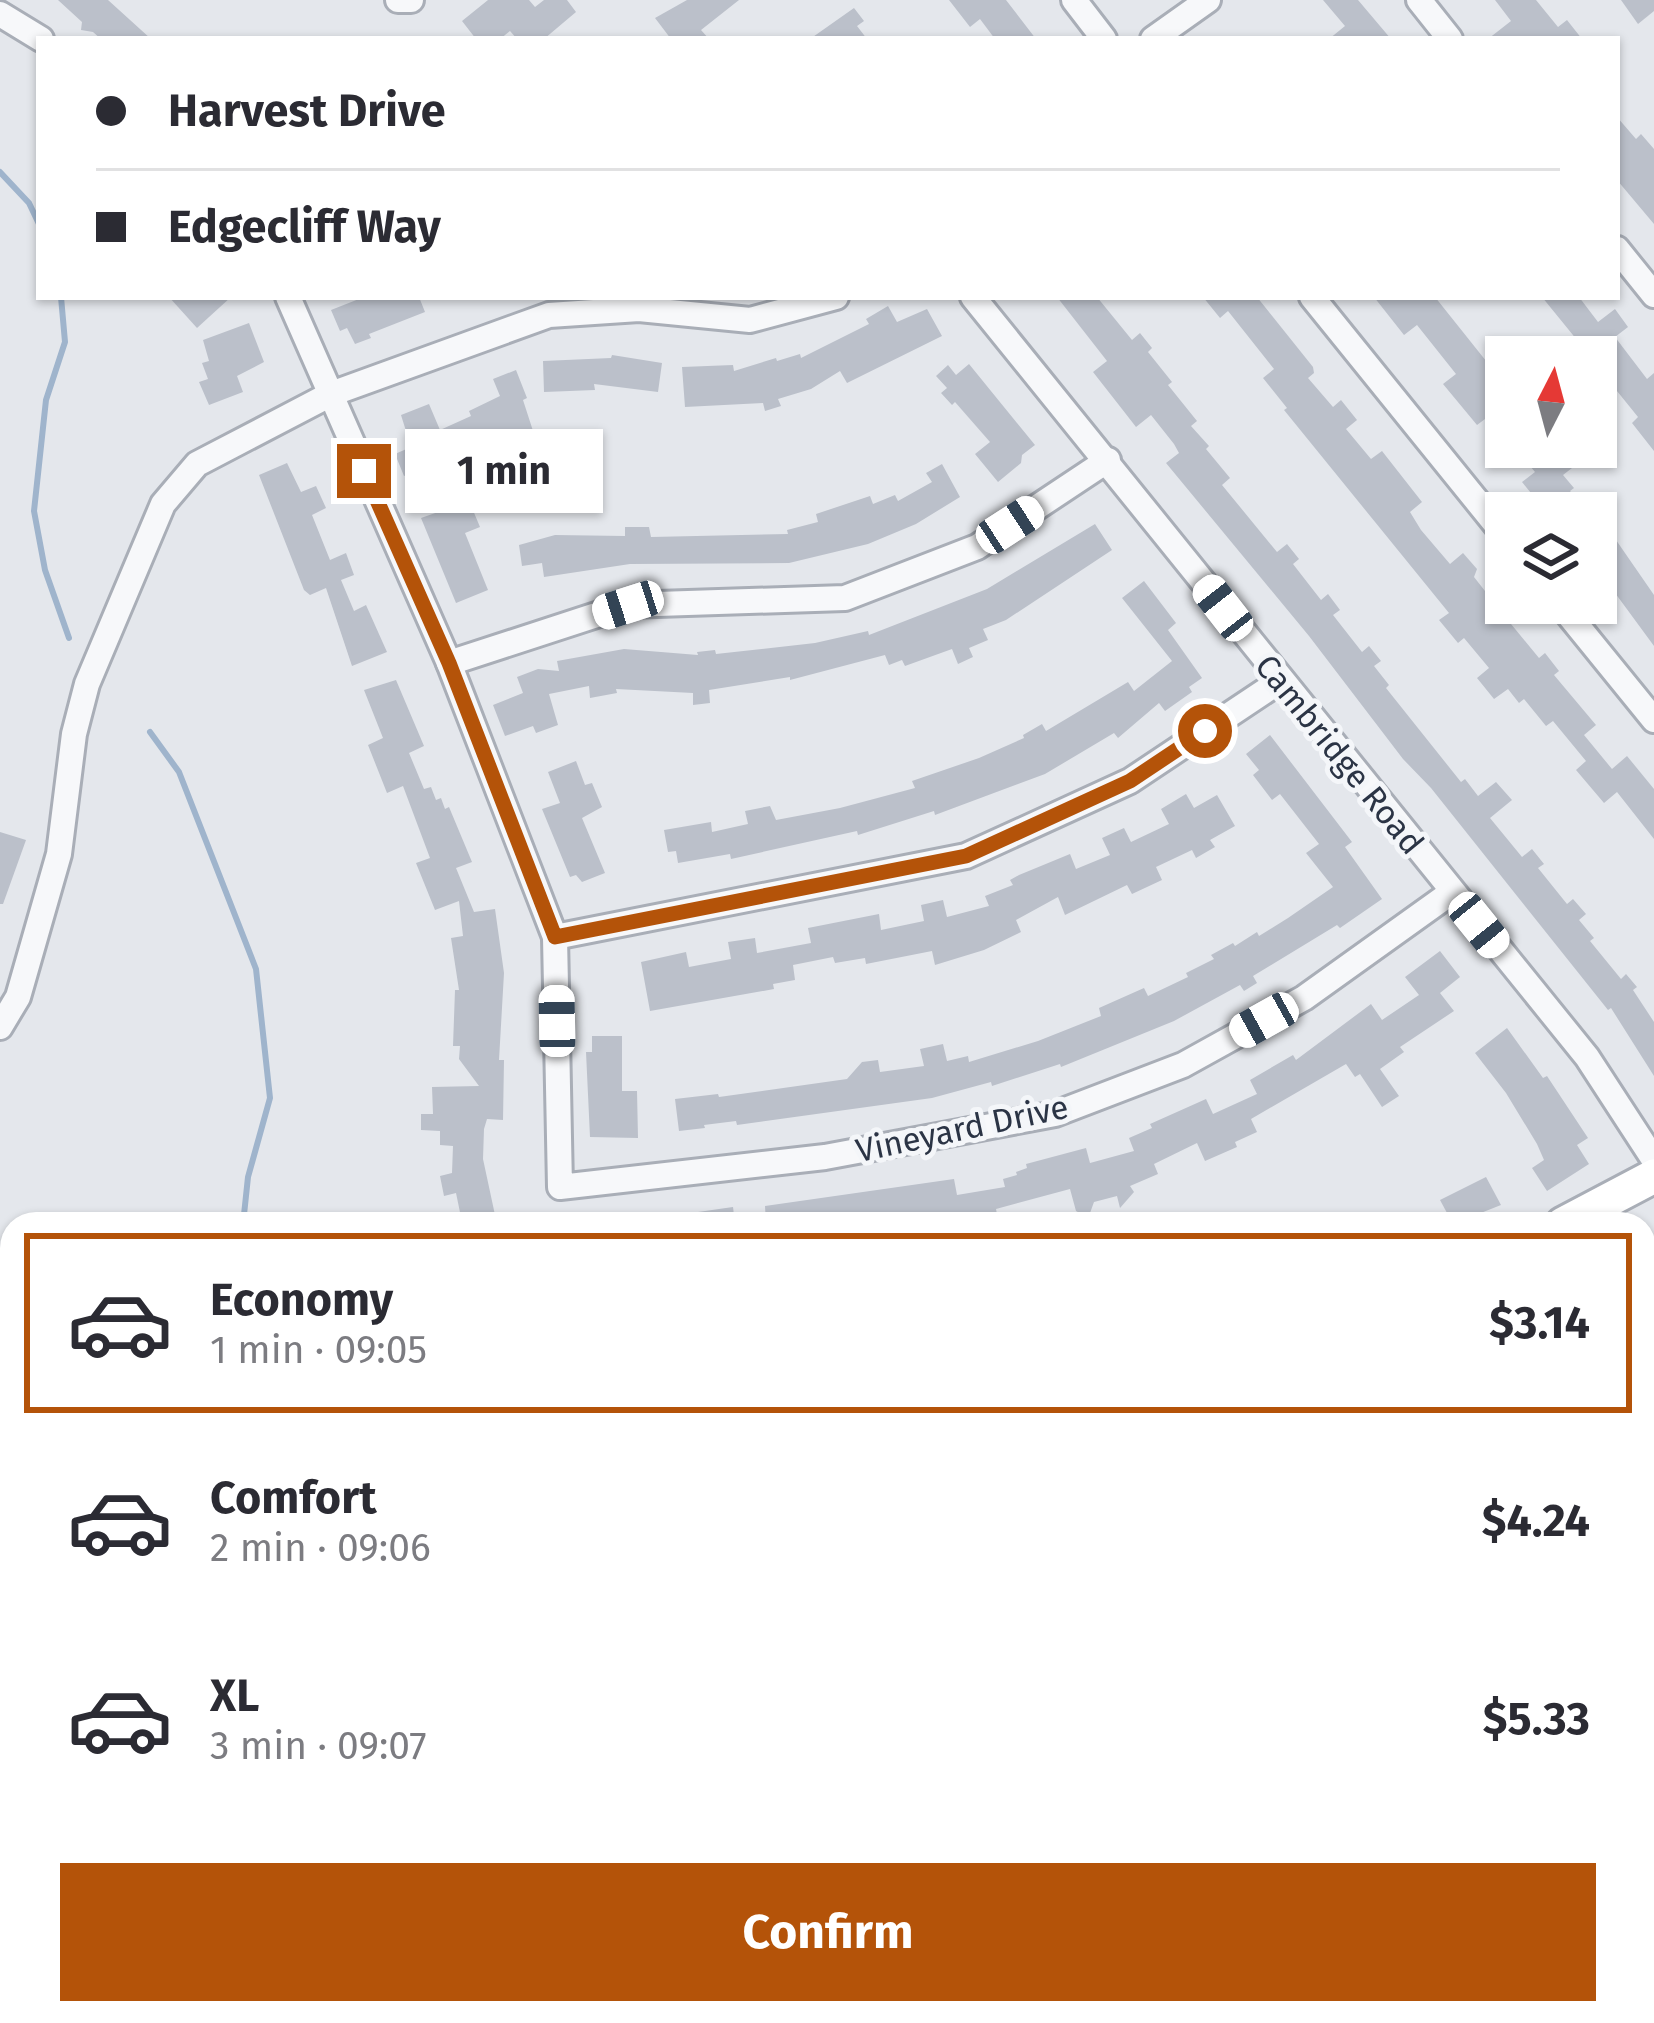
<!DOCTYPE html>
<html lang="en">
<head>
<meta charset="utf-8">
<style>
	:root { --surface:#fff; --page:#f7f7f7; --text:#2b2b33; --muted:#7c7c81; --line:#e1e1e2; --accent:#b45309 }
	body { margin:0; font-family:"Fira Sans",sans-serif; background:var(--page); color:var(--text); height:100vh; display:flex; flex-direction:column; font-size:45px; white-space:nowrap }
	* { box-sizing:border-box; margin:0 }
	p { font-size:39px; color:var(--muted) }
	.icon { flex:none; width:66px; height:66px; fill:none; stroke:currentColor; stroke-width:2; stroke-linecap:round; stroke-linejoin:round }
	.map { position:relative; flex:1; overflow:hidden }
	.side { position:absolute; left:0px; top:1212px; width:1656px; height:813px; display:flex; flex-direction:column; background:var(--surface); border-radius:36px 36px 0 0; box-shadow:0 3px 9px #0004 }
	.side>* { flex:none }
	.banner { position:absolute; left:36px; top:36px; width:1584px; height:264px; border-radius:0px; box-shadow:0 3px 9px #0004; display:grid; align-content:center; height:264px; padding:0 60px; background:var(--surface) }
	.needle { width:78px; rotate:6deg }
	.controls { position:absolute; left:1485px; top:336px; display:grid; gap:24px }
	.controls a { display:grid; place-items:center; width:132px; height:132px; border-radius:0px; background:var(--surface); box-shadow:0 3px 9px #0004; font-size:60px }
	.end { position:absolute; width:54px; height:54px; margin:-27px; border:15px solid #b45309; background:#fff; box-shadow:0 0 0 6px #fff }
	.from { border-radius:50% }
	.bubble { position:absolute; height:84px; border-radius:0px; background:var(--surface); box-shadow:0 3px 9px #0004; font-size:39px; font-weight:700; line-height:84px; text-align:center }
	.car { position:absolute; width:36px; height:72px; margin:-36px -18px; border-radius:15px; box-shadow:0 0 9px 3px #0007; background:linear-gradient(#fff 24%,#345 0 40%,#fff 0 76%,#345 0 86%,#fff 0) }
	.banner b { display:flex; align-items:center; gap:42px; height:114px; font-size:45px }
	.banner b+b { border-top:3px solid var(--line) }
	.banner i { width:30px; height:30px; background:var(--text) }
	ul { padding:21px 0 0; list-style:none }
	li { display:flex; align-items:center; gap:36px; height:180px; margin:0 24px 18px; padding:0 36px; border:6px solid transparent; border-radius:0px }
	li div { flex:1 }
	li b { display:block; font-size:45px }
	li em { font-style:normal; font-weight:700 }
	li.selected { border-color:var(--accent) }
	li>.icon { width:108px; height:108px; stroke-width:1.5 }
	.primary-button { display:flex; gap:24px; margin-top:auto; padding:24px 60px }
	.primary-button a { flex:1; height:138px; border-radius:0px; background:var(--accent); color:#fff; font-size:48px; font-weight:700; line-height:138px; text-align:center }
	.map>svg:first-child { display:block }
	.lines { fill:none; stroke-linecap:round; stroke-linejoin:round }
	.stream { stroke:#9fb4cc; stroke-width:6 }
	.building { fill:#bbc0ca }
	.minor-casing { stroke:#a9aeb7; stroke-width:30 }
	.secondary-casing { stroke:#a9aeb7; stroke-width:39 }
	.minor { stroke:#f7f8fa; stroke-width:24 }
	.secondary { stroke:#fff; stroke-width:33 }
	.route { stroke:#b45309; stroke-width:15 }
	.labels { text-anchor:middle; stroke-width:10; stroke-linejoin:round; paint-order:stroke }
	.street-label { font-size:33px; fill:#2b3445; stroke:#f4f6f9 }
</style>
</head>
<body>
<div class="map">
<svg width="1654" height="2023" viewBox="0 0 1654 2023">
	<rect width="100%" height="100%" fill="#e4e7ec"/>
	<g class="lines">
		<g class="stream">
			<polyline points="0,172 29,203 39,224"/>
			<polyline points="61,297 65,342 46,400 34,511 45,570 69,638"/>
			<polyline points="150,732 179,772 256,969 270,1098 248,1177 243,1224"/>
		</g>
	</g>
	<g class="building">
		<polygon points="58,0 108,0 151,39 101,39 93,32 81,30 82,22"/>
		<polygon points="488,0 529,0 535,7 544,0 567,0 576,12 544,39 517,39 510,31 500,39 476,39 462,21"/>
		<polygon points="687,0 739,0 701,30 709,39 671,39 655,18"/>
		<polygon points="949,0 1006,0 1036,39 995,39 980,19 970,27"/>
		<polygon points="1323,0 1358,0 1391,39 1329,39 1345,26"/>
		<polygon points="1495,0 1536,0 1558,27 1567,20 1582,39 1488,39 1511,21"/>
		<polygon points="1621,0 1654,0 1654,11 1638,24"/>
		<polygon points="854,8 864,21 857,26 867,39 810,39"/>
		<polygon points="1617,117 1636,139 1641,134 1654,149 1654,224 1617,180"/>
		<polygon points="169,297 231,297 197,328"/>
		<polygon points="364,297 419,297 425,312 369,334 371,338 355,344 347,328 340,331 331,310"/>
		<polygon points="1057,297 1097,297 1132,340 1140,333 1152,348 1148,352 1172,382 1168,385 1197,421 1191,426 1209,446 1206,449 1230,478 1222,485 1277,552 1287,544 1299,559 1293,564 1321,600 1328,594 1340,610 1333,615 1362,652 1369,646 1381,661 1374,666 1389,685 1386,688 1461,782 1465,779 1478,796 1496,782 1512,800 1490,818 1522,857 1532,849 1544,864 1538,868 1567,904 1573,899 1586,914 1579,920 1594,938 1590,941 1621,979 1626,974 1637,987 1633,990 1654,1022 1654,1076 1611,1008 1608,1010 1431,788 1403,759 1309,636 1166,463 1179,453 1174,444 1151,415 1136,427 1122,409 1093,372 1107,361"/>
		<polygon points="1203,297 1257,297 1313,367 1314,373 1308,378 1333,407 1341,400 1357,420 1346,429 1371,459 1382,451 1422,502 1410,512 1421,530 1450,564 1463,553 1477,569 1474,577 1496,605 1502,600 1517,619 1511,624 1539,658 1545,653 1559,671 1554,675 1596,725 1584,735 1612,769 1627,756 1654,789 1654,839 1617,792 1604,803 1576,770 1586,761 1553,721 1546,726 1524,699 1519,703 1508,689 1494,699 1477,678 1489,668 1464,638 1458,643 1439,620 1449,613 1284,410 1287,408 1263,378 1274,369 1228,311 1220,318"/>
		<polygon points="1374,297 1435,297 1506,386 1506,445 1485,419 1477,425 1443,384 1456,374 1417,325 1404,335"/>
		<polygon points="1542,297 1579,297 1598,322 1615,309 1628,327 1615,337 1647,379 1654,373 1654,451 1632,423 1638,417 1596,365 1596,357 1575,357 1568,347 1577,340"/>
		<polygon points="888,306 897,322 927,309 942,336 847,383 840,371 811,389 778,399 781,406 765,411 763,403 685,407 682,367 733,365 734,371 776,358 777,361 800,354 801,358 869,324 866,319"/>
		<polygon points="249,323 264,362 237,376 243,392 209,405 199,382 208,379 202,363 209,361 203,340"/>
		<polygon points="612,355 662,363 658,392 594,384 595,390 544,392 543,361 611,358"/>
		<polygon points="969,364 1035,445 1022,455 1021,463 998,482 975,454 990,442 955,402 952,405 941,393 947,388 936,376 948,365 956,375"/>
		<polygon points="516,370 527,398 523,400 534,434 497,449 490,434 447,448 480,527 465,533 488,590 456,603 421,518 438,512 436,503 422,469 404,476 395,454 411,447 401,415 429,404 440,430 471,416 469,411 500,396 493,379"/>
		<polygon points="1532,447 1555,447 1572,468 1563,475 1574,488 1570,491 1587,513 1548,513 1535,498 1522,482 1535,472 1521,455"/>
		<polygon points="287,463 301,492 316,486 326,508 312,515 330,560 346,553 354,575 341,580 354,611 366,605 387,652 352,666 326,588 310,595 304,590 259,475"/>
		<polygon points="942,464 960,497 916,524 868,544 789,563 630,564 544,577 542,563 522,566 519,545 555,535 625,536 625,527 649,527 651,537 788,534 787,530 818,522 816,514 870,496 873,504 895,495 898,501 932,482 926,473"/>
		<polygon points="1095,524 1112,550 1006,620 983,629 988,640 969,648 973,657 958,664 952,649 905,666 902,660 889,665 885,655 790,680 790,677 709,690 710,703 693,705 693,693 616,689 617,693 590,698 589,686 549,694 558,725 536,733 533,726 505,736 493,705 523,693 517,677 538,669 559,671 557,661 624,649 698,655 697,652 715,650 716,654 815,643 868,631 869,635 987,589"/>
		<polygon points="1596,524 1611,543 1616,540 1654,595 1654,646 1596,567"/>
		<polygon points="1144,581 1176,623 1168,630 1202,678 1189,687 1192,692 1165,711 1159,703 1118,738 1114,733 1045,774 935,815 934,811 858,835 857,831 731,859 730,854 678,863 676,851 668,852 664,830 711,822 712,832 748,824 745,811 770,806 776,820 840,808 915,788 912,781 979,758 1024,738 1023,735 1042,724 1046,731 1128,682 1134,691 1172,661 1122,598"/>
		<polygon points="396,680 424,746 409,753 424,789 431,787 436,800 441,798 445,809 449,807 472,862 456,868 474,912 495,909 504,973 499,1060 504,1060 503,1120 487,1119 484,1129 483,1159 495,1215 462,1222 456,1193 444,1196 440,1176 452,1173 453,1146 440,1145 440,1131 421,1130 421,1114 433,1114 432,1087 479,1086 459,1059 460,1046 453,1046 455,990 459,990 451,938 463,936 459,901 435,910 416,863 430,858 403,786 387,793 368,745 383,738 364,690"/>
		<polygon points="1270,735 1352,842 1345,847 1382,899 1340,928 1337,925 1253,976 1257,983 1244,991 1240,985 1174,1021 1061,1067 1060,1064 992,1086 991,1082 932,1098 737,1125 736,1121 704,1125 705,1128 679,1131 675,1099 718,1094 719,1097 847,1079 862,1062 878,1060 880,1072 924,1066 920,1049 943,1044 947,1061 968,1056 969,1062 1038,1041 1101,1016 1099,1008 1144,988 1148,996 1188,977 1186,973 1214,959 1211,955 1233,943 1235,946 1257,932 1259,936 1288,918 1333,887 1306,853 1319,844 1280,794 1272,800 1253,775 1259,770 1246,754"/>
		<polygon points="576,761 585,785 592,783 602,807 582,818 605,873 582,882 576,875 570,877 542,809 560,803 548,772"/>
		<polygon points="1186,794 1194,808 1217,795 1235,826 1210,840 1215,847 1196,858 1192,850 1156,867 1162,880 1132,894 1127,885 1065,915 1058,897 1016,920 1021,932 984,950 935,965 932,951 866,964 865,958 835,963 833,957 793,965 795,980 773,984 774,989 650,1011 641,962 686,952 689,967 731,959 728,942 755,938 757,953 811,943 808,928 879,914 881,930 924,921 921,905 943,900 947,917 989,906 985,896 1013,885 1010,880 1019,875 1070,854 1076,869 1110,855 1102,838 1124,828 1131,842 1169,824 1161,809"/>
		<polygon points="0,832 26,840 3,904 0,904"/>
		<polygon points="1440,951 1460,977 1440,993 1454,1011 1400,1047 1404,1052 1380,1069 1399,1096 1382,1107 1360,1074 1355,1077 1346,1064 1251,1119 1257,1132 1235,1142 1237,1147 1205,1161 1197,1143 1154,1164 1158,1174 1130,1186 1134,1192 1120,1208 1117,1196 1094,1202 1090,1213 1083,1215 1076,1211 1070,1189 996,1209 999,1224 939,1224 938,1216 882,1224 766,1224 765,1206 954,1179 957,1195 1005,1187 1003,1179 1017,1175 1016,1172 1027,1168 1026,1164 1086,1148 1090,1163 1134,1151 1129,1138 1152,1128 1150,1124 1206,1099 1213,1114 1257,1094 1250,1080 1293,1055 1296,1060 1371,1004 1382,1020 1419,995 1405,977"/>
		<polygon points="1507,1028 1543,1078 1547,1076 1588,1138 1577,1145 1589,1164 1547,1191 1532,1168 1544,1160 1537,1144 1506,1093 1475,1053"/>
		<polygon points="592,1036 622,1036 622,1091 637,1091 638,1138 590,1137 586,1052 592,1052"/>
		<polygon points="1486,1177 1501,1205 1453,1224 1440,1200"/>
		<polygon points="733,1207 735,1224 684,1224 684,1214"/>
	</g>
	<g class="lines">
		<g class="minor-casing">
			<g id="minor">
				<polyline points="398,0 411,0"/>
				<polyline points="1074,0 1104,39"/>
				<polyline points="1419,0 1450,39"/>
				<polyline points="0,14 41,39"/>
				<polyline points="1153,39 1208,0"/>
				<polyline points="1617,249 1654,295"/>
				<polyline points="288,297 449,663 555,937 560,1187 825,1157 1055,1114 1183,1065 1304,998 1452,892"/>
				<polyline points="973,297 1587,1057 1654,1160"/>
				<polyline points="1312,297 1506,537"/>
				<polyline points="1559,603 1654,720"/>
				<polyline points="449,663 627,605 845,598 977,547 1108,460"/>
				<polyline points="555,937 966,856 1130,781 1280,681"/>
				<polyline points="0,1027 18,997 59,854 74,734 87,684 163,504 197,464 331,394 549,315 639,309 750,320 836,297"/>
				<polyline points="1644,1580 1654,1577"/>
				<polyline points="1644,1858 1654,1860"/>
				<polyline points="17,2023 25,2013"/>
			</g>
		</g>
		<g class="secondary-casing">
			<g id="secondary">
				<polyline points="1563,1224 1654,1176"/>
				<polyline points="0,1754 12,1739"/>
			</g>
		</g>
		<use href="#minor" class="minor"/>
		<use href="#secondary" class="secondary"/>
	</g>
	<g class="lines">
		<polyline class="route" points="364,471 449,663 555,937 966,856 1130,781 1205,731"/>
	</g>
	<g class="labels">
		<g class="street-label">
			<text transform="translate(1340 754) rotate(51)" y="12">Cambridge Road</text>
			<text transform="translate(962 1128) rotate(-12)" y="12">Vineyard Drive</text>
		</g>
	</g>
</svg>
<div class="controls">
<a><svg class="needle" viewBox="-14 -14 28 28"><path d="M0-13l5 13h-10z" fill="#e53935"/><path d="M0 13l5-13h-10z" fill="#7c7c81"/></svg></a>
<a><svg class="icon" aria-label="layers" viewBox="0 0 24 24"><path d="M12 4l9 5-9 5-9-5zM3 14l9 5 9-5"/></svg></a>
</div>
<i class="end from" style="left:1205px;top:731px"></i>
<i class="end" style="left:364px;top:471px"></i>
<div class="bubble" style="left:405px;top:429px;width:198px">1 min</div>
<i class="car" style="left:1010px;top:525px;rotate:57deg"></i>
<i class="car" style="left:628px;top:605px;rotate:252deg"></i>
<i class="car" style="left:1223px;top:608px;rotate:322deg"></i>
<i class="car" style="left:1479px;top:925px;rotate:141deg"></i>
<i class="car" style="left:1264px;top:1020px;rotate:241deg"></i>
<i class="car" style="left:557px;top:1021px;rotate:359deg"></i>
<div class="banner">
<b><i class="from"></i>Harvest Drive</b>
<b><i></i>Edgecliff Way</b>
</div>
<section class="side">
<ul>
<li class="selected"><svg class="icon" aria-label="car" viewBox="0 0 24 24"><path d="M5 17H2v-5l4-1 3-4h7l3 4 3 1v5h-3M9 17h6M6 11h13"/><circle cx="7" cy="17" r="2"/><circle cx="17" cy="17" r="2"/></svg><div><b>Economy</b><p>1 min · 09:05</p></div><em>$3.14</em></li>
<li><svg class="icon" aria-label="car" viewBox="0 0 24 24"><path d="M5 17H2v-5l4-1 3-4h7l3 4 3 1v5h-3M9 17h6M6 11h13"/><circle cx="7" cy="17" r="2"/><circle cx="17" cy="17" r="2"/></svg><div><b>Comfort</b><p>2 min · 09:06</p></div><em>$4.24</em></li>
<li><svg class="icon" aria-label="car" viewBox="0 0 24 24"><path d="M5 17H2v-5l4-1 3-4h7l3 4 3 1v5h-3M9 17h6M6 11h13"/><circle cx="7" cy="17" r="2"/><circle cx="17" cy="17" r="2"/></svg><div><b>XL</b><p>3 min · 09:07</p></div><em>$5.33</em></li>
</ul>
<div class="primary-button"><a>Confirm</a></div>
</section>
</div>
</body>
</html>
